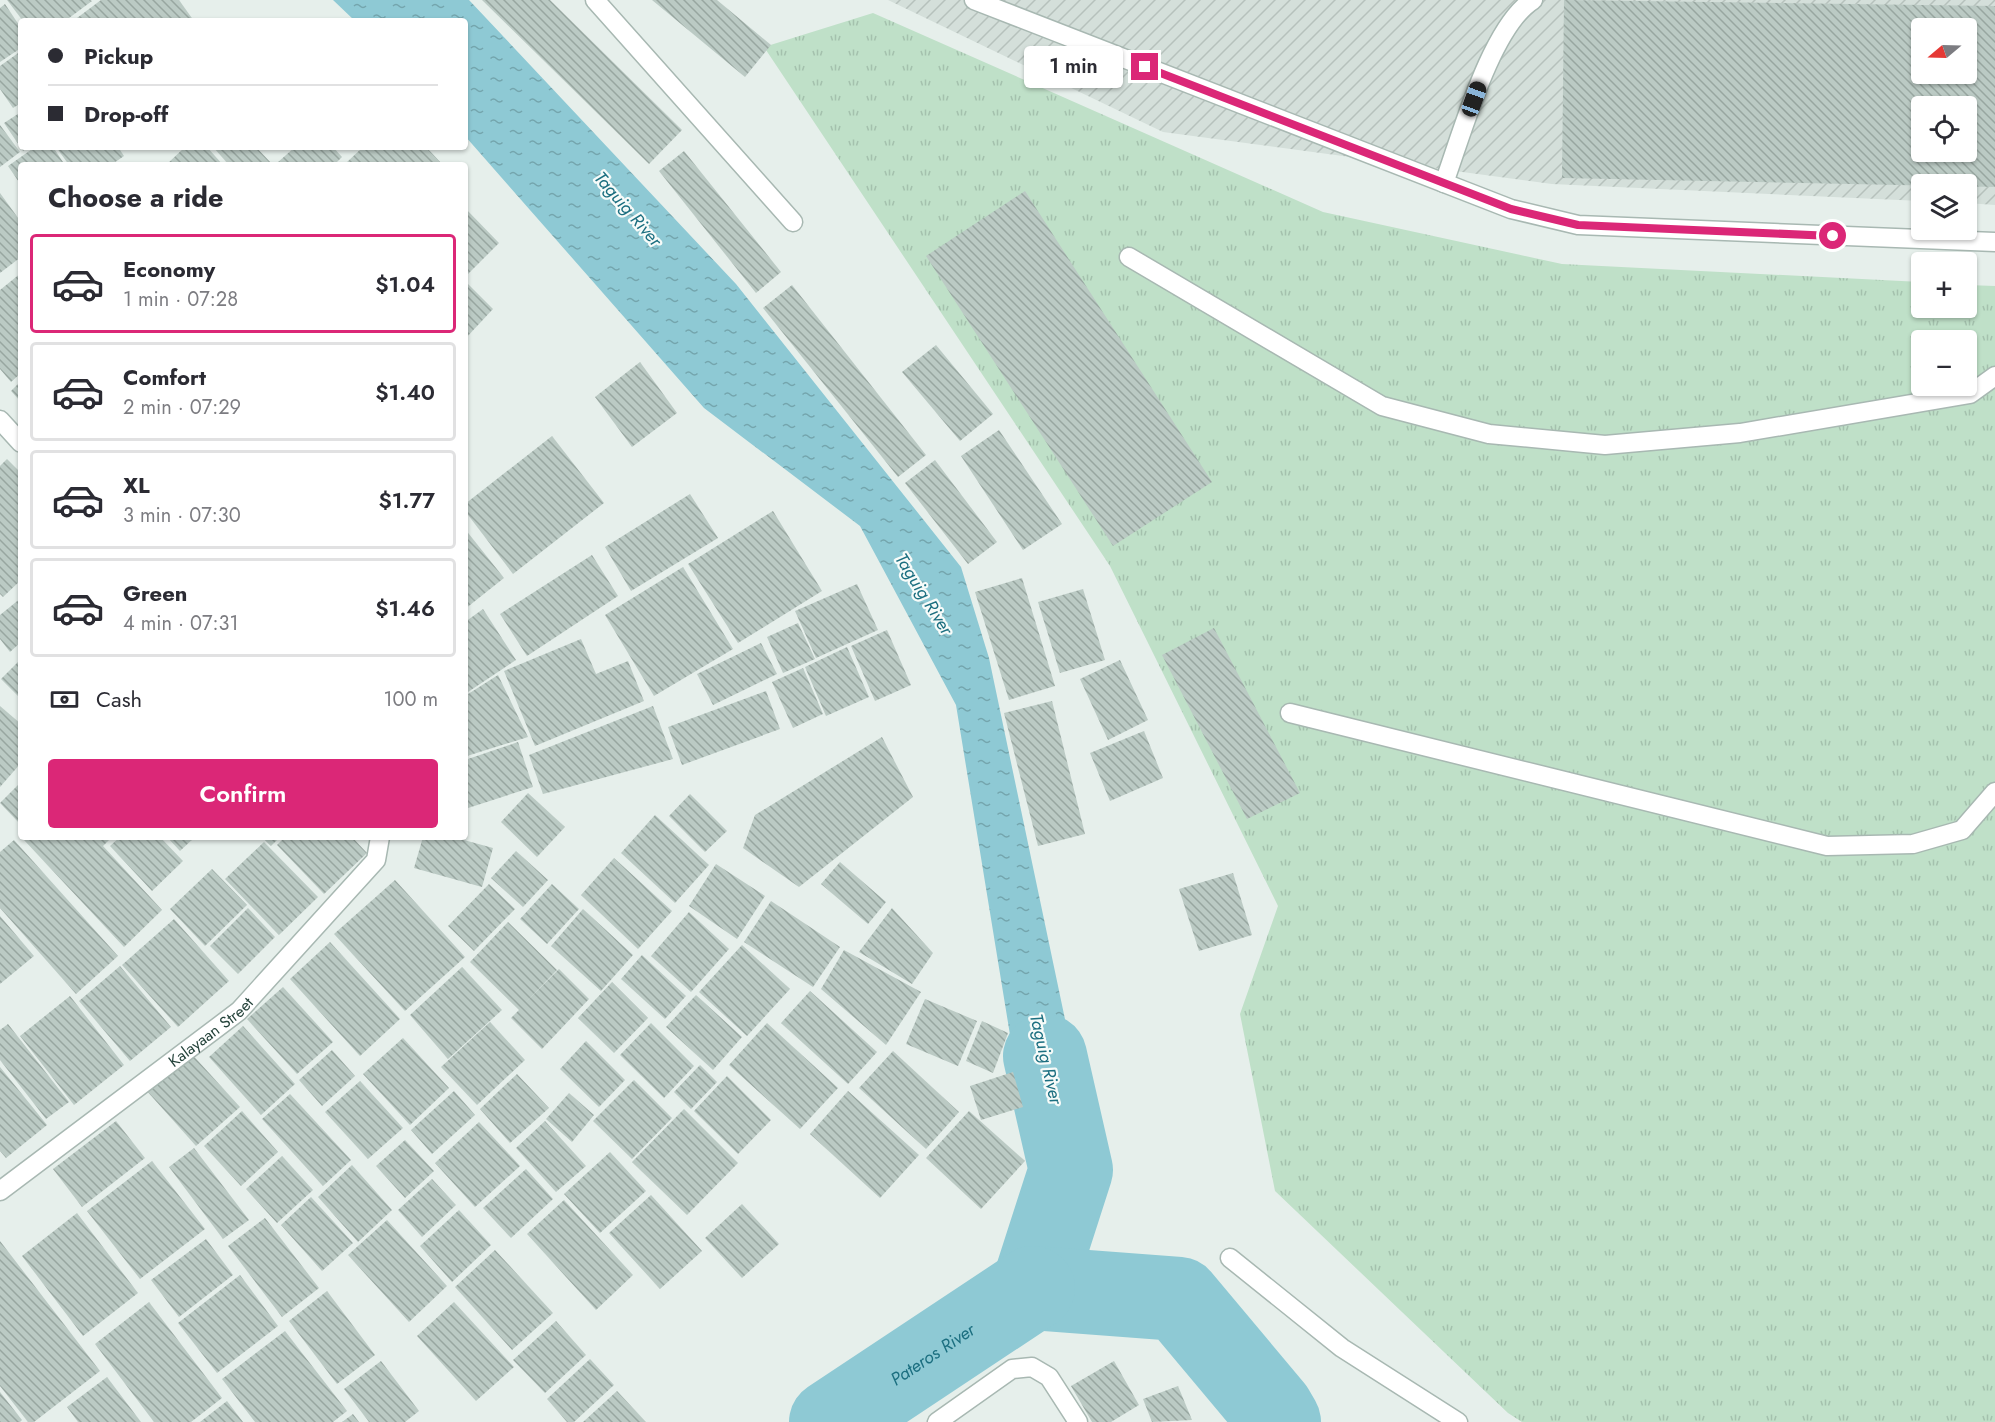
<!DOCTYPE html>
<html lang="en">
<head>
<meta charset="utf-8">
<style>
	:root { --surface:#fff; --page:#f2f2f3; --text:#2b2b33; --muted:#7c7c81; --line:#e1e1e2; --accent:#db2777 }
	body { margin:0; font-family:Jost,sans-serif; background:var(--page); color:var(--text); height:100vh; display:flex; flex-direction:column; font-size:22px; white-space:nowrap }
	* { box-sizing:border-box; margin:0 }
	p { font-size:20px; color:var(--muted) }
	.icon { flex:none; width:33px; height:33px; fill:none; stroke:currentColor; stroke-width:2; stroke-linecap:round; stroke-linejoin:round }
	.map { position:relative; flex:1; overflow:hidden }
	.drawer { position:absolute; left:18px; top:162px; width:450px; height:678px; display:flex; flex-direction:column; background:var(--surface); border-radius:6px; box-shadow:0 2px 4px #0004 }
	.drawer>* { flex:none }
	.hud { position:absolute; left:18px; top:18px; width:450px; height:132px; border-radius:6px; box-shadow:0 2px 4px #0004; display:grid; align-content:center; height:132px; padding:0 30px; background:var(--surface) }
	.needle { width:39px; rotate:251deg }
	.buttons { position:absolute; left:1911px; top:18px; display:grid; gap:12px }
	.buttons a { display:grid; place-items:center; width:66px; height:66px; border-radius:6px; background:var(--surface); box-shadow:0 2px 4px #0004; font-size:30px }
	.end { position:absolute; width:27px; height:27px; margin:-14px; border:8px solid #db2777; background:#fff; box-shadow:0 0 0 3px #fff }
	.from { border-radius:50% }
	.bubble { position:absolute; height:42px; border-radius:6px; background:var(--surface); box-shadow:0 2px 4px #0004; font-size:20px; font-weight:600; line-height:42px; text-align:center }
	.car { position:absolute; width:18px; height:36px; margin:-18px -9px; border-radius:8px; box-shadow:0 0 4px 2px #0007; background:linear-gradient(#222 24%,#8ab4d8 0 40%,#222 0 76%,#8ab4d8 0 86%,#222 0) }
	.hud b { display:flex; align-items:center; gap:21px; height:57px; font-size:22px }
	.hud b+b { border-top:2px solid var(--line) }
	.hud i { width:15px; height:15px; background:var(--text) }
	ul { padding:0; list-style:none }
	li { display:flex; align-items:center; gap:18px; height:99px; margin:0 12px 9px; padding:0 18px; border:3px solid var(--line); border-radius:6px }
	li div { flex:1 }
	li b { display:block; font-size:22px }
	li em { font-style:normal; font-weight:600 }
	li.active { border-color:var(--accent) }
	li>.icon { width:54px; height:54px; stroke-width:1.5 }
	h2 { padding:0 30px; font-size:27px; line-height:72px }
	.pay { display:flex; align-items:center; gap:15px; height:66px; padding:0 30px; font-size:22px }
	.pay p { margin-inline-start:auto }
	.button { display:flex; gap:12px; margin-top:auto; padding:12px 30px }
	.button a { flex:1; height:69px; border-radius:6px; background:var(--accent); color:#fff; font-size:24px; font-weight:600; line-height:69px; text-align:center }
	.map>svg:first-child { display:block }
	.industrial { fill:url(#industrial-furrows); fill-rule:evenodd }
	.grass { fill:url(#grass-tufts); fill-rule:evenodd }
	.water { fill:url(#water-ripples) }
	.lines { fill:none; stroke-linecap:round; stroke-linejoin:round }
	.river { stroke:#8ec9d4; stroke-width:84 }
	.building { fill:url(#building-back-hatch); fill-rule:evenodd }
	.service-casing { stroke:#a8b8b2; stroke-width:21 }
	.minor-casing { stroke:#a8b8b2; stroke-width:21 }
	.service { stroke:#fff; stroke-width:18 }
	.minor { stroke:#fff; stroke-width:18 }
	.route { stroke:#db2777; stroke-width:8 }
	.labels { text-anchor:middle; stroke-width:4.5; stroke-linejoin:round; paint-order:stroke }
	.street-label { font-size:16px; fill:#24423a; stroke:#f7fbf9 }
	.water-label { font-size:18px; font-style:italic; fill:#1c6f80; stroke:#f7fbf9 }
</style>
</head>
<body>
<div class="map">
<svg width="1995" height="1422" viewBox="0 0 1995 1422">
	<defs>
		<pattern id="industrial-furrows" width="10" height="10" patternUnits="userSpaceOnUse" patternTransform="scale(1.5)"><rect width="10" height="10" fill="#d4dfda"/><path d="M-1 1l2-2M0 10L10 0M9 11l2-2" fill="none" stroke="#b6c1bc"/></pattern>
		<pattern id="grass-tufts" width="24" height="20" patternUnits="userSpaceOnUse" patternTransform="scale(1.5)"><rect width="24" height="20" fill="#bfe0c8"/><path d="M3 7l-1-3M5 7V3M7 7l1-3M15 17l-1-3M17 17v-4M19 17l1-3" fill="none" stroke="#a4c1ad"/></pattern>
		<pattern id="water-ripples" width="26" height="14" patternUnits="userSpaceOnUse" patternTransform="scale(1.5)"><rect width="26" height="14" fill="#8ec9d4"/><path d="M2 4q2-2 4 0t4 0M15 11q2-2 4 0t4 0" fill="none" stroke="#74a5ad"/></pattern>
		<pattern id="building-back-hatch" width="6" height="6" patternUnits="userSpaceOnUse" patternTransform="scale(1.5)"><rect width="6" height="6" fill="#bbcac4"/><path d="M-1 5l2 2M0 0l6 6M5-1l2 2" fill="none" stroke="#98a6a0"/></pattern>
	</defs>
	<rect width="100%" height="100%" fill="#e6efeb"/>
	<path class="industrial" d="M888 0H1995V205L1967 203 1966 184H1922L1921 201 1552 184 1163 132ZM1922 28H1966V74H1922ZM1922 106H1966V152H1922Z"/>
	<path class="grass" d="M873 13 1323 212 1562 264 1921 282 1922 308H1966L1967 285 1995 286V1422H1522L1508 1413 1275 1191 1240 1014 1278 906 1110 566 764 47ZM1922 340H1966V386H1922Z"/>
	<polygon class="water" points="333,0 469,0 736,284 961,567 989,658 1094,1157 1071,1170 1031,1163 956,705 860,526 704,408 465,136 465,21 355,21"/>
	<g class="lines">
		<g class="river">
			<polyline points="1033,1288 1071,1170 1045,1056"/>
			<polyline points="1033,1288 1179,1299 1272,1410 1279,1422"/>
			<path id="s1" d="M831 1422 1033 1288"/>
		</g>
	</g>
	<g class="building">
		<polygon points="7,0 90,0 92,1 65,21 23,21"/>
		<polygon points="101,0 179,0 194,21 73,21"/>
		<polygon points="482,0 550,0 682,130 649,164"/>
		<polygon points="652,0 717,0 771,45 745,77"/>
		<path d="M1564 0 1995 6V187L1562 178ZM1922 28H1966V74H1922ZM1922 106H1966V152H1922Z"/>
		<polygon points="5,4 21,28 21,48 0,62 0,8"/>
		<polygon points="21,51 21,103 13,108 0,89 0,66"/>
		<polygon points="21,112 21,147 29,147 23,151 4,123"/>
		<polygon points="0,125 20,152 0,167"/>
		<polygon points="35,147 53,147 65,165 21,165 21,185 8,166"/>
		<polygon points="56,147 118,147 124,156 111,165 69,165"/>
		<polygon points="185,147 207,147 223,165 166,165"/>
		<polygon points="213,147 256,147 272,164 229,165"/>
		<polygon points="295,147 333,147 342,157 334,165 279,165 277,163"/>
		<polygon points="363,147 426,147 443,165 348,165 346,163"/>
		<polygon points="684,151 781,272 756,293 659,171"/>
		<polygon points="1025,191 1212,482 1113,546 926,256"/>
		<polygon points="0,193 21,222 21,257 0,273"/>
		<polygon points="465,208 499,243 465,277"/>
		<polygon points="21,273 21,373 11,382 0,369 0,290"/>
		<polygon points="465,281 493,309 465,339"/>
		<polygon points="792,285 926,455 898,477 763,308"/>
		<polygon points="936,345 993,414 960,441 902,372"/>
		<polygon points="640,362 677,413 632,447 595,397"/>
		<polygon points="21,381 21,402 11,391"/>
		<polygon points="999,430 1062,524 1023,550 961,456"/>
		<polygon points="552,436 604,503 513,574 465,511 465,504"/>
		<polygon points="7,459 21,473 21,580 3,597 0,594 0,466"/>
		<polygon points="935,460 997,542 968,564 905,483"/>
		<polygon points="690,494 718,538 631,591 605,547"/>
		<polygon points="773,511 822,591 738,643 688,564"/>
		<polygon points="465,529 504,578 465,609"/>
		<polygon points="592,555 618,596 527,656 500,614"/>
		<polygon points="683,567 733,649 654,696 605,615"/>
		<polygon points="1022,578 1055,686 1009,700 975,592"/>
		<polygon points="857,584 878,630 816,658 795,611"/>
		<polygon points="1083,589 1105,660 1060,673 1038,602"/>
		<polygon points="21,598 21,642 10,652 0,639 0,615"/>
		<polygon points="483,609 516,660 465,694 465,622"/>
		<polygon points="798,623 815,659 783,673 767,637"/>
		<polygon points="1214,628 1300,793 1247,819 1162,655"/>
		<polygon points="887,630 911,685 875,701 851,646"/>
		<polygon points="581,639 596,674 628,661 644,701 535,746 504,671"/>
		<polygon points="761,643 777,674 713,705 697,674"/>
		<polygon points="847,647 869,697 826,716 805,667"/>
		<polygon points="21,659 21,699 1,679"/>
		<polygon points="1120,660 1148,720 1108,740 1080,679"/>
		<polygon points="803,668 823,714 793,728 772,682"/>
		<polygon points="498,675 528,737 467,756 465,696"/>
		<polygon points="766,691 780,729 682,765 668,727"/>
		<polygon points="1052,701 1085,834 1038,846 1004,713"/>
		<polygon points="0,706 21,724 21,763 0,787"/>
		<polygon points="653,706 673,759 543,794 529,755"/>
		<polygon points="1144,731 1163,778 1110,801 1090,753"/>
		<polygon points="882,737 913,797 799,887 743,848 755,815"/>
		<polygon points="518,742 533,787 465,809 465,760"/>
		<polygon points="21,782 21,825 0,803"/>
		<polygon points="528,793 565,827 537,857 501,822"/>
		<polygon points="690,794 727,831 705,852 669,816"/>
		<polygon points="655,815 709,865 675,903 621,853"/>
		<polygon points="27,837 112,837 103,846 162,910 124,947 24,840"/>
		<polygon points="120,837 160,837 183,861 152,891 110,846"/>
		<polygon points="167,837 195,837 180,851"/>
		<polygon points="262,837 280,837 271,846"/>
		<polygon points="285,837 352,837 367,853 324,894 277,845"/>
		<polygon points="423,837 453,837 493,848 482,887 414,868"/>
		<polygon points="14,840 118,956 76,994 0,908 0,852"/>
		<polygon points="264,842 318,897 279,935 225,879"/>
		<polygon points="516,851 548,880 523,907 491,878"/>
		<polygon points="614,858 672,911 638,949 581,895"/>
		<polygon points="840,862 886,902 868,924 821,884"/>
		<polygon points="716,864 765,896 737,939 689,906"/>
		<polygon points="212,869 247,905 205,946 170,909"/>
		<polygon points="1233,873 1252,935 1199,951 1179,889"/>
		<polygon points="395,880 465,957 405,1011 334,934"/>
		<polygon points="489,884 515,909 474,951 448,926"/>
		<polygon points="552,884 579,909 547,944 520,919"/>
		<polygon points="771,901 840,947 813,987 744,942"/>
		<polygon points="248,908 275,937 238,974 210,946"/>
		<polygon points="892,908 933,953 912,984 859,952"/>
		<polygon points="583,909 633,955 601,991 551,946"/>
		<polygon points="689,912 729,949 691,992 651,956"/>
		<polygon points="0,916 34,956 0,984"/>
		<polygon points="174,919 229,981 178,1027 122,965"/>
		<polygon points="508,922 557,970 525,1003 559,969 589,999 542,1049 511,1018 519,1010 470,962"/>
		<polygon points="330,942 400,1019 360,1056 290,979"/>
		<polygon points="742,945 790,989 747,1036 699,992"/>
		<polygon points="844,950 921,992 886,1045 821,989"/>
		<polygon points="642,955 686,996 665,1019 621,979"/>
		<polygon points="120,966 171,1027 130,1061 79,1001"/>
		<polygon points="462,967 502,1010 448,1059 410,1015"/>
		<polygon points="612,982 648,1018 614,1053 578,1018"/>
		<polygon points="283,987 333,1042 297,1074 247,1019"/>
		<polygon points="810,991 877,1052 848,1084 781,1023"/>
		<polygon points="696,995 742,1037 713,1070 666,1027"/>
		<polygon points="70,996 124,1065 74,1105 20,1036"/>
		<polygon points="925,999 977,1021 958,1066 906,1044"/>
		<polygon points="982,1021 1008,1033 993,1073 966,1061"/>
		<polygon points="490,1022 525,1060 477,1105 441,1067"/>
		<polygon points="651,1023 694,1066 664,1098 620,1055"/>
		<polygon points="767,1023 838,1088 800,1129 729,1065"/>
		<polygon points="8,1024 69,1102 46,1119 0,1060 0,1030"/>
		<polygon points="243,1026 295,1084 261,1115 209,1057"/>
		<polygon points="403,1038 449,1088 410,1125 363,1074"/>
		<polygon points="586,1041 625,1080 599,1107 560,1069"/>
		<polygon points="332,1050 355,1076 322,1106 299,1080"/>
		<polygon points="189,1051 240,1107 196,1146 146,1090"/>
		<polygon points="893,1051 959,1112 926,1149 859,1088"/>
		<polygon points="700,1065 717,1082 691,1109 674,1092"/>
		<polygon points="0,1067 47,1125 6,1158 0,1151"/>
		<polygon points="1013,1072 1023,1107 981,1120 970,1086"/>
		<polygon points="517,1074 549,1108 510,1143 480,1109"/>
		<polygon points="727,1076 771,1120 738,1154 694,1111"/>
		<polygon points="634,1080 672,1118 632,1159 593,1121"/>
		<polygon points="360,1081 403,1128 368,1159 325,1112"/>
		<polygon points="454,1091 475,1115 432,1154 411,1130"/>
		<polygon points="848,1091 919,1155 880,1198 810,1134"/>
		<polygon points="569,1093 594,1115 572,1142 546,1119"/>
		<polygon points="290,1094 351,1160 323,1186 262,1119"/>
		<polygon points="684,1109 738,1163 687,1215 632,1162"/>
		<polygon points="242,1111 278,1152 241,1186 204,1146"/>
		<polygon points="969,1111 1025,1161 981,1209 926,1158"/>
		<polygon points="116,1121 145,1158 82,1207 53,1169"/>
		<polygon points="545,1121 586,1166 556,1192 516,1148"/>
		<polygon points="479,1122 520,1166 475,1207 435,1163"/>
		<polygon points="405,1140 434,1171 405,1198 376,1166"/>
		<polygon points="194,1148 249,1220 223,1239 169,1167"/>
		<polygon points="610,1152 646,1191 600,1233 564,1194"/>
		<polygon points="282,1156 313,1190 277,1223 246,1189"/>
		<polygon points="152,1161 205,1229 140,1279 87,1211"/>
		<polygon points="352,1165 392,1210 358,1242 318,1197"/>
		<polygon points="526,1169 553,1199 511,1238 483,1208"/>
		<polygon points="432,1179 456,1205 422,1237 398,1210"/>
		<polygon points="651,1195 702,1251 660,1289 609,1233"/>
		<polygon points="311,1197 353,1243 322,1271 281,1225"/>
		<polygon points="564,1200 633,1275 596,1310 527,1234"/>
		<polygon points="742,1204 779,1244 742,1278 705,1238"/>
		<polygon points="459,1210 491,1245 452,1282 420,1246"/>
		<polygon points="77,1213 138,1293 83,1336 22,1256"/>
		<polygon points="265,1218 319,1288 282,1317 228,1246"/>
		<polygon points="387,1220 447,1286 409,1322 348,1255"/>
		<polygon points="206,1239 233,1275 179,1317 151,1280"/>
		<polygon points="0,1241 100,1371 34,1422 28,1422 0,1386"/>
		<polygon points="495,1250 553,1313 512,1350 455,1287"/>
		<polygon points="240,1275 278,1326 217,1373 178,1323"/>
		<polygon points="327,1291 375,1355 337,1384 289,1321"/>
		<polygon points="149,1302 222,1398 191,1422 154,1422 95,1344"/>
		<polygon points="454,1302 514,1367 476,1401 417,1336"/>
		<polygon points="556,1321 586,1355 545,1393 513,1360"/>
		<polygon points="285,1331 347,1411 333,1422 255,1422 222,1379"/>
		<polygon points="590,1359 614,1385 574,1422 567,1422 547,1399"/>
		<polygon points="381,1361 419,1411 405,1422 369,1422 344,1389"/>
		<polygon points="1114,1361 1139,1405 1111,1422 1092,1422 1071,1386"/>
		<polygon points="107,1377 141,1422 78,1422 67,1407"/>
		<polygon points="1178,1386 1192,1420 1152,1422 1143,1399"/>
		<polygon points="617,1391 646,1422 583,1422"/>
		<polygon points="0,1392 22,1420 20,1422 0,1422"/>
		<polygon points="227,1401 243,1422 200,1422"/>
		<polygon points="353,1414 359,1422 342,1422"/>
	</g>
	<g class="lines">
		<g class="service-casing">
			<g id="service">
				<polyline points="595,0 793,222"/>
				<polyline points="974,0 1511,209 1578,225 1995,242"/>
				<path d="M1444 183C1461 137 1491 26 1533 0"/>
				<polyline points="1129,257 1382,406 1489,434 1605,445 1740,433 1970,394 1995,376"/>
				<polyline points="1290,713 1827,846 1913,844 1962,830 1995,792"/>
				<polyline points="1230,1258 1342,1348 1458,1422"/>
			</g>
		</g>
		<g class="minor-casing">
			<g id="minor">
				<polyline points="0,420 21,443"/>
				<path id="s2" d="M0 1191 239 1011 376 860 380 837"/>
				<polyline points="937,1422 1012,1369 1032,1367 1049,1377 1078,1422"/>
			</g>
		</g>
		<use href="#service" class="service"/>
		<use href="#minor" class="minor"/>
	</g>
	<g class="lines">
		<polyline class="route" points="1145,67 1511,209 1578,225 1833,236"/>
	</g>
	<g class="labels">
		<g class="street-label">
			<text dy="6" stroke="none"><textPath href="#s2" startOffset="264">Kalayaan Street</textPath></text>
		</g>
		<g class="water-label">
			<text transform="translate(628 209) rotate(49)" y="6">Taguig River</text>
			<text transform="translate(924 594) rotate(58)" y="6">Taguig River</text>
			<text transform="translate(1046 1059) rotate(77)" y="6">Taguig River</text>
			<text dy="6" stroke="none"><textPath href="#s1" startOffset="122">Pateros River</textPath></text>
		</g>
	</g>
</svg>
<div class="buttons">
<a><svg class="needle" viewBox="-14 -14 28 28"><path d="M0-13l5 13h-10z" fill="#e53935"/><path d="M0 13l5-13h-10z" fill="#7c7c81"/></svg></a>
<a><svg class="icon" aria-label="locate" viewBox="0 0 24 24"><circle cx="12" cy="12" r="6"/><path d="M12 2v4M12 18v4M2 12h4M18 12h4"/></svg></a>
<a><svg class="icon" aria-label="layers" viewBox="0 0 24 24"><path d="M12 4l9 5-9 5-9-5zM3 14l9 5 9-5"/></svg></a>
<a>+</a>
<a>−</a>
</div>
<i class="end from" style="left:1833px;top:236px"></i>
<i class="end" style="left:1145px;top:67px"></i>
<div class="bubble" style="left:1024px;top:46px;width:99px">1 min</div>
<i class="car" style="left:1474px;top:99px;rotate:20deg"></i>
<div class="hud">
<b><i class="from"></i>Pickup</b>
<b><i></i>Drop-off</b>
</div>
<section class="drawer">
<h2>Choose a ride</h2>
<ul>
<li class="active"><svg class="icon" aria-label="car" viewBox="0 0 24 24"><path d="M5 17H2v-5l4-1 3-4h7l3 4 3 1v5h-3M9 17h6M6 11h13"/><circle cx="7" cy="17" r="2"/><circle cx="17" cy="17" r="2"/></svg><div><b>Economy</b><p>1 min · 07:28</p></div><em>$1.04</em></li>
<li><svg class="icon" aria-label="car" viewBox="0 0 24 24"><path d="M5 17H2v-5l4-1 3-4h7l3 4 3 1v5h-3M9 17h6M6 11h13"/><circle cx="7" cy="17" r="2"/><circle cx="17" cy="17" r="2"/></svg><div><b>Comfort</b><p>2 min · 07:29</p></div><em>$1.40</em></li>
<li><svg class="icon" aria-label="car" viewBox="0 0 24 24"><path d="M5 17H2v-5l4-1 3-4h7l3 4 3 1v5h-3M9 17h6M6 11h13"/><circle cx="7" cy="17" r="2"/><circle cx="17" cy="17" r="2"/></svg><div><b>XL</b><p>3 min · 07:30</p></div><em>$1.77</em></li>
<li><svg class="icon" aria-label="car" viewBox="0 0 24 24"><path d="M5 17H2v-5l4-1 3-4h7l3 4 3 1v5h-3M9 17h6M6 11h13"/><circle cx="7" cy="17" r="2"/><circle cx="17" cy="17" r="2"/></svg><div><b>Green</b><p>4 min · 07:31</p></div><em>$1.46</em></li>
</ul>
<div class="pay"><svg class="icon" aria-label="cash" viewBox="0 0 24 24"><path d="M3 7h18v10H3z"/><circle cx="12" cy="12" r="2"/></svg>Cash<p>100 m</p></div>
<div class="button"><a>Confirm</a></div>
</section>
</div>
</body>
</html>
